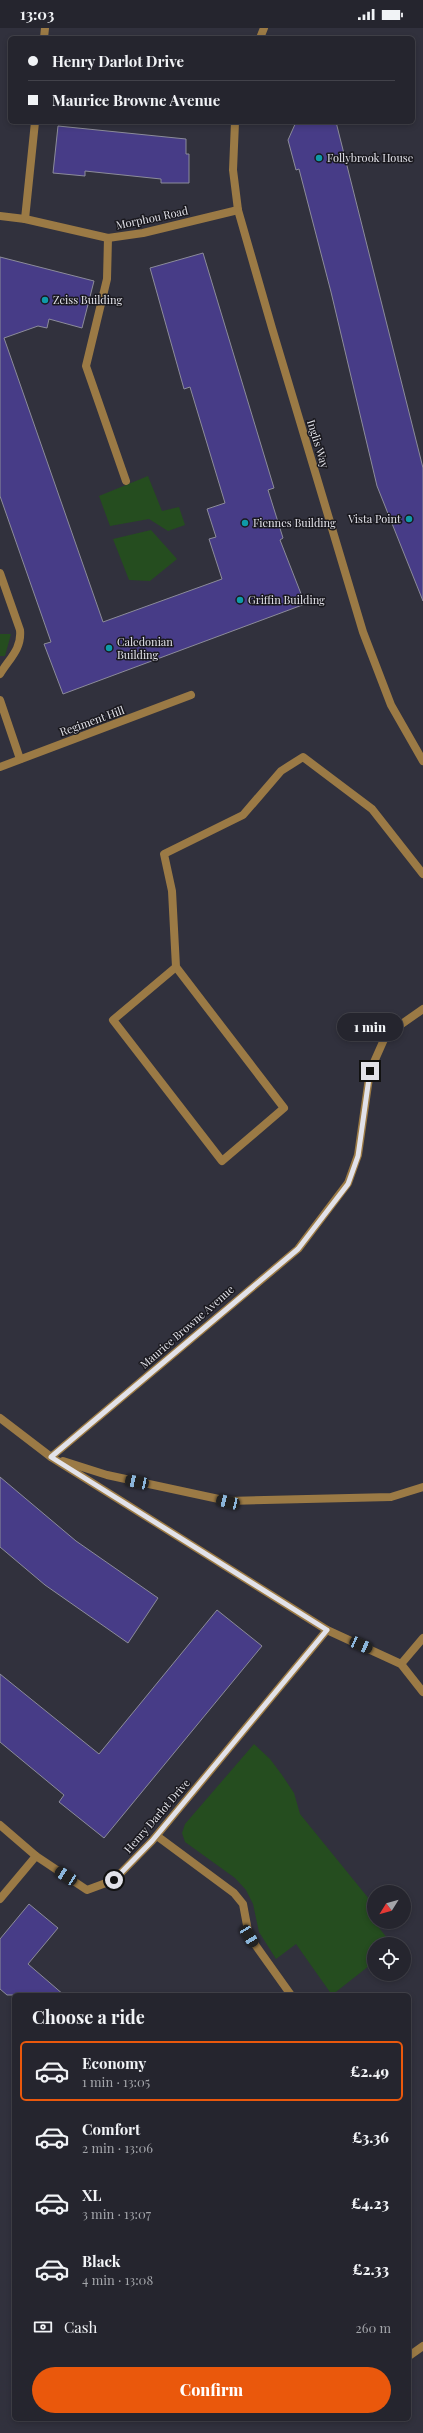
<!DOCTYPE html>
<html lang="en">
<head>
<meta charset="utf-8">
<style>
	:root { --surface:#25252e; --page:#31313a; --text:#f1f3f6; --muted:#a3a5aa; --line:#42424a; --accent:#ea580c }
	body { margin:0; font-family:"Playfair Display",serif; background:var(--page); color:var(--text); height:100vh; display:flex; flex-direction:column; font-size:15px; white-space:nowrap }
	* { box-sizing:border-box; margin:0 }
	p { font-size:13px; color:var(--muted) }
	.icon { flex:none; width:22px; height:22px; fill:none; stroke:currentColor; stroke-width:2; stroke-linecap:round; stroke-linejoin:round }
	.map { position:relative; flex:1; overflow:hidden }
	.sheet { position:absolute; left:12px; top:1965px; width:399px; height:428px; display:flex; flex-direction:column; background:var(--surface); border-radius:6px; box-shadow:0 2px 6px #0003,0 0 0 1px var(--line) }
	.sheet>* { flex:none }
	.guide { position:absolute; left:8px; top:8px; width:407px; height:88px; border-radius:6px; box-shadow:0 2px 6px #0003,0 0 0 1px var(--line); display:grid; align-content:center; height:88px; padding:0 20px; background:var(--surface) }
	.needle { width:26px; rotate:233deg }
	.controls { position:absolute; left:367px; top:1857px; display:grid; gap:8px }
	.controls a { display:grid; place-items:center; width:44px; height:44px; border-radius:50%; background:var(--surface); box-shadow:0 2px 6px #0003,0 0 0 1px var(--line); font-size:20px }
	.end { position:absolute; width:18px; height:18px; margin:-9px; border:5px solid #e2e2e9; background:#111; box-shadow:0 0 0 2px #111 }
	.from { border-radius:50% }
	.bubble { position:absolute; height:28px; border-radius:14px; background:var(--surface); box-shadow:0 2px 6px #0003,0 0 0 1px var(--line); font-size:13px; font-weight:800; line-height:28px; text-align:center }
	.car { position:absolute; width:12px; height:24px; margin:-12px -6px; border-radius:5px; box-shadow:0 0 3px 1px #0007; background:linear-gradient(#222 24%,#8ab4d8 0 40%,#222 0 76%,#8ab4d8 0 86%,#222 0) }
	.guide b { display:flex; align-items:center; gap:14px; height:38px; font-size:15px }
	.guide b+b { border-top:1px solid var(--line) }
	.guide i { width:10px; height:10px; background:var(--text) }
	ul { padding:0; list-style:none }
	li { display:flex; align-items:center; gap:12px; height:60px; margin:0 8px 6px; padding:0 12px; border:2px solid transparent; border-radius:6px }
	li div { flex:1 }
	li b { display:block; font-size:15px }
	li em { font-style:normal; font-weight:800 }
	li.on { border-color:var(--accent) }
	li>.icon { width:36px; height:36px; stroke-width:1.5 }
	h2 { padding:0 20px; font-size:18px; line-height:48px }
	.pay { display:flex; align-items:center; gap:10px; height:44px; padding:0 20px; font-size:15px }
	.pay p { margin-inline-start:auto }
	.primary-button { display:flex; gap:8px; margin-top:auto; padding:8px 20px }
	.primary-button a { flex:1; height:46px; border-radius:24px; background:var(--accent); color:#fff; font-size:16px; font-weight:800; line-height:46px; text-align:center }
	.status { display:flex; justify-content:space-between; align-items:center; height:28px; padding:0 20px; background:var(--surface); direction:ltr }
	.status svg { height:11px; fill:currentColor }
	.map>svg:first-child { display:block }
	.green { fill:#254d1f }
	.building { fill:#473c87; stroke:#8c8c9a }
	.lines { fill:none; stroke-linecap:round; stroke-linejoin:round }
	.service { stroke:#9b7a45; stroke-width:8 }
	.minor { stroke:#9b7a45; stroke-width:8 }
	.route { stroke:#e2e2e9; stroke-width:5 }
	.culture-dot { fill:#0f9aa8; stroke:#1a191f; stroke-width:1.5 }
	.labels { text-anchor:middle; stroke-width:3; stroke-linejoin:round; paint-order:stroke }
	.poi-label { font-size:11px; fill:#e2e2e9; stroke:#1a191f; text-anchor:start }
	.street-label { font-size:11px; fill:#e2e2e9; stroke:#1a191f }
</style>
</head>
<body>
<div class="status"><b>13:03</b><svg viewBox="0 0 49 12"><path d="M0 12V9h3v3zM5 12V6h3v6zM10 12V3h3v9zM15 12V0h3v12zM26 1h20v11H26zM47 4h2v5h-2z"/></svg></div>
<div class="map">
<svg width="423" height="2405" viewBox="0 0 423 2405">
	<rect width="100%" height="100%" fill="#31313d"/>
	<g class="green">
		<polygon points="148,448 162,483 179,479 185,497 168,503 149,491 110,498 99,468"/>
		<polygon points="151,502 177,531 150,553 129,552 113,511"/>
		<polygon points="0,606 11,606 5,628 0,628"/>
		<polygon points="254,1716 270,1731 282,1747 294,1765 300,1786 374,1877 374,1894 386,1894 379,1900 392,1916 374,1916 374,1934 332,1967 296,1916 276,1931 259,1904 253,1876 246,1862 235,1850 185,1814 182,1805 185,1796"/>
	</g>
	<g class="building">
		<polygon points="296,94 336,94 423,440 423,573 377,458 331,264 299,141 296,142 288,112"/>
		<polygon points="58,98 186,111 186,126 189,126 189,155 161,155 161,151 85,143 85,148 53,145"/>
		<polygon points="203,225 274,460 268,462 283,510 280,512 305,576 63,666 44,616 51,614 0,468 0,229 94,253 82,300 49,291 47,300 38,298 4,310 103,594 222,551 209,511 216,509 207,481 225,475 190,359 184,361 150,240"/>
		<polygon points="0,1449 76,1513 158,1570 128,1615 45,1557 0,1519"/>
		<polygon points="217,1582 262,1618 104,1810 59,1774 64,1767 0,1714 0,1646 99,1726"/>
		<polygon points="29,1876 58,1900 28,1936 64,1967 7,1967 0,1961 0,1911"/>
	</g>
	<g class="lines">
		<g class="service">
			<polyline points="108,210 107,251 86,338 126,453"/>
			<path d="M0 545 20 602C22 621 9 631 0 646"/>
			<polyline points="176,939 113,992 222,1133 284,1080 176,939 172,863 164,826 243,787 281,743 303,729 372,781 423,846"/>
			<polyline points="386,1007 423,981"/>
			<polyline points="157,1808 234,1865 243,1876 249,1908 291,1967"/>
		</g>
		<g class="minor">
			<polyline points="44,10 45,0"/>
			<polyline points="260,10 264,0"/>
			<polyline points="235,94 233,142 238,182 272,300 363,604 391,677 423,733"/>
			<polyline points="0,188 25,191 108,210 143,205 238,182"/>
			<polyline points="25,191 35,94"/>
			<polyline points="0,672 20,731"/>
			<polyline points="0,739 191,667"/>
			<polyline points="0,1390 51,1429 327,1602 401,1636 423,1664"/>
			<polyline points="51,1429 298,1221 348,1155 358,1127 370,1043 386,1007"/>
			<polyline points="63,1433 107,1447 228,1473 391,1469 423,1459"/>
			<polyline points="401,1636 423,1610"/>
			<polyline points="0,1797 36,1828 87,1862 114,1852 152,1813 327,1602"/>
			<polyline points="0,1871 36,1828"/>
			<polyline points="409,2328 423,2318"/>
		</g>
	</g>
	<g class="lines">
		<polyline class="route" points="114,1852 152,1813 327,1602 51,1429 298,1221 348,1156 358,1128 370,1043"/>
	</g>
	<g class="culture-dot">
		<circle cx="319" cy="130" r="4"/>
		<circle cx="45" cy="272" r="4"/>
		<circle cx="409" cy="491" r="4"/>
		<circle cx="245" cy="495" r="4"/>
		<circle cx="240" cy="572" r="4"/>
		<circle cx="109" cy="620" r="4"/>
	</g>
	<g class="labels">
		<g class="poi-label">
			<text x="327" y="134">Follybrook House</text>
			<text x="53" y="276">Zeiss Building</text>
			<text x="401" y="495" text-anchor="end">Vista Point</text>
			<text x="253" y="499">Fiennes Building</text>
			<text x="248" y="576">Griffin Building</text>
			<text x="117" y="618">Caledonian<tspan x="117" dy="13">Building</tspan></text>
		</g>
		<g class="street-label">
			<text transform="translate(152 190) rotate(-12)" y="4">Morphou Road</text>
			<text transform="translate(318 416) rotate(73)" y="4">Inglis Way</text>
			<text transform="translate(92 693) rotate(-20)" y="4">Regiment Hill</text>
			<text transform="translate(187 1299) rotate(-41)" y="4">Maurice Browne Avenue</text>
			<text transform="translate(157 1788) rotate(-49)" y="4">Henry Darlot Drive</text>
		</g>
	</g>
</svg>
<div class="controls">
<a><svg class="needle" viewBox="-14 -14 28 28"><path d="M0-13l5 13h-10z" fill="#e53935"/><path d="M0 13l5-13h-10z" fill="#a3a5aa"/></svg></a>
<a><svg class="icon" aria-label="locate" viewBox="0 0 24 24"><circle cx="12" cy="12" r="6"/><path d="M12 2v4M12 18v4M2 12h4M18 12h4"/></svg></a>
</div>
<i class="end from" style="left:114px;top:1852px"></i>
<i class="end" style="left:370px;top:1043px"></i>
<div class="bubble" style="left:337px;top:985px;width:66px">1 min</div>
<i class="car" style="left:137px;top:1454px;rotate:282deg"></i>
<i class="car" style="left:228px;top:1474px;rotate:283deg"></i>
<i class="car" style="left:361px;top:1617px;rotate:114deg"></i>
<i class="car" style="left:66px;top:1848px;rotate:303deg"></i>
<i class="car" style="left:249px;top:1908px;rotate:149deg"></i>
<div class="guide">
<b><i class="from"></i>Henry Darlot Drive</b>
<b><i></i>Maurice Browne Avenue</b>
</div>
<section class="sheet">
<h2>Choose a ride</h2>
<ul>
<li class="on"><svg class="icon" aria-label="car" viewBox="0 0 24 24"><path d="M5 17H2v-5l4-1 3-4h7l3 4 3 1v5h-3M9 17h6M6 11h13"/><circle cx="7" cy="17" r="2"/><circle cx="17" cy="17" r="2"/></svg><div><b>Economy</b><p>1 min · 13:05</p></div><em>£2.49</em></li>
<li><svg class="icon" aria-label="car" viewBox="0 0 24 24"><path d="M5 17H2v-5l4-1 3-4h7l3 4 3 1v5h-3M9 17h6M6 11h13"/><circle cx="7" cy="17" r="2"/><circle cx="17" cy="17" r="2"/></svg><div><b>Comfort</b><p>2 min · 13:06</p></div><em>£3.36</em></li>
<li><svg class="icon" aria-label="car" viewBox="0 0 24 24"><path d="M5 17H2v-5l4-1 3-4h7l3 4 3 1v5h-3M9 17h6M6 11h13"/><circle cx="7" cy="17" r="2"/><circle cx="17" cy="17" r="2"/></svg><div><b>XL</b><p>3 min · 13:07</p></div><em>£4.23</em></li>
<li><svg class="icon" aria-label="car" viewBox="0 0 24 24"><path d="M5 17H2v-5l4-1 3-4h7l3 4 3 1v5h-3M9 17h6M6 11h13"/><circle cx="7" cy="17" r="2"/><circle cx="17" cy="17" r="2"/></svg><div><b>Black</b><p>4 min · 13:08</p></div><em>£2.33</em></li>
</ul>
<div class="pay"><svg class="icon" aria-label="cash" viewBox="0 0 24 24"><path d="M3 7h18v10H3z"/><circle cx="12" cy="12" r="2"/></svg>Cash<p>260 m</p></div>
<div class="primary-button"><a>Confirm</a></div>
</section>
</div>
</body>
</html>
